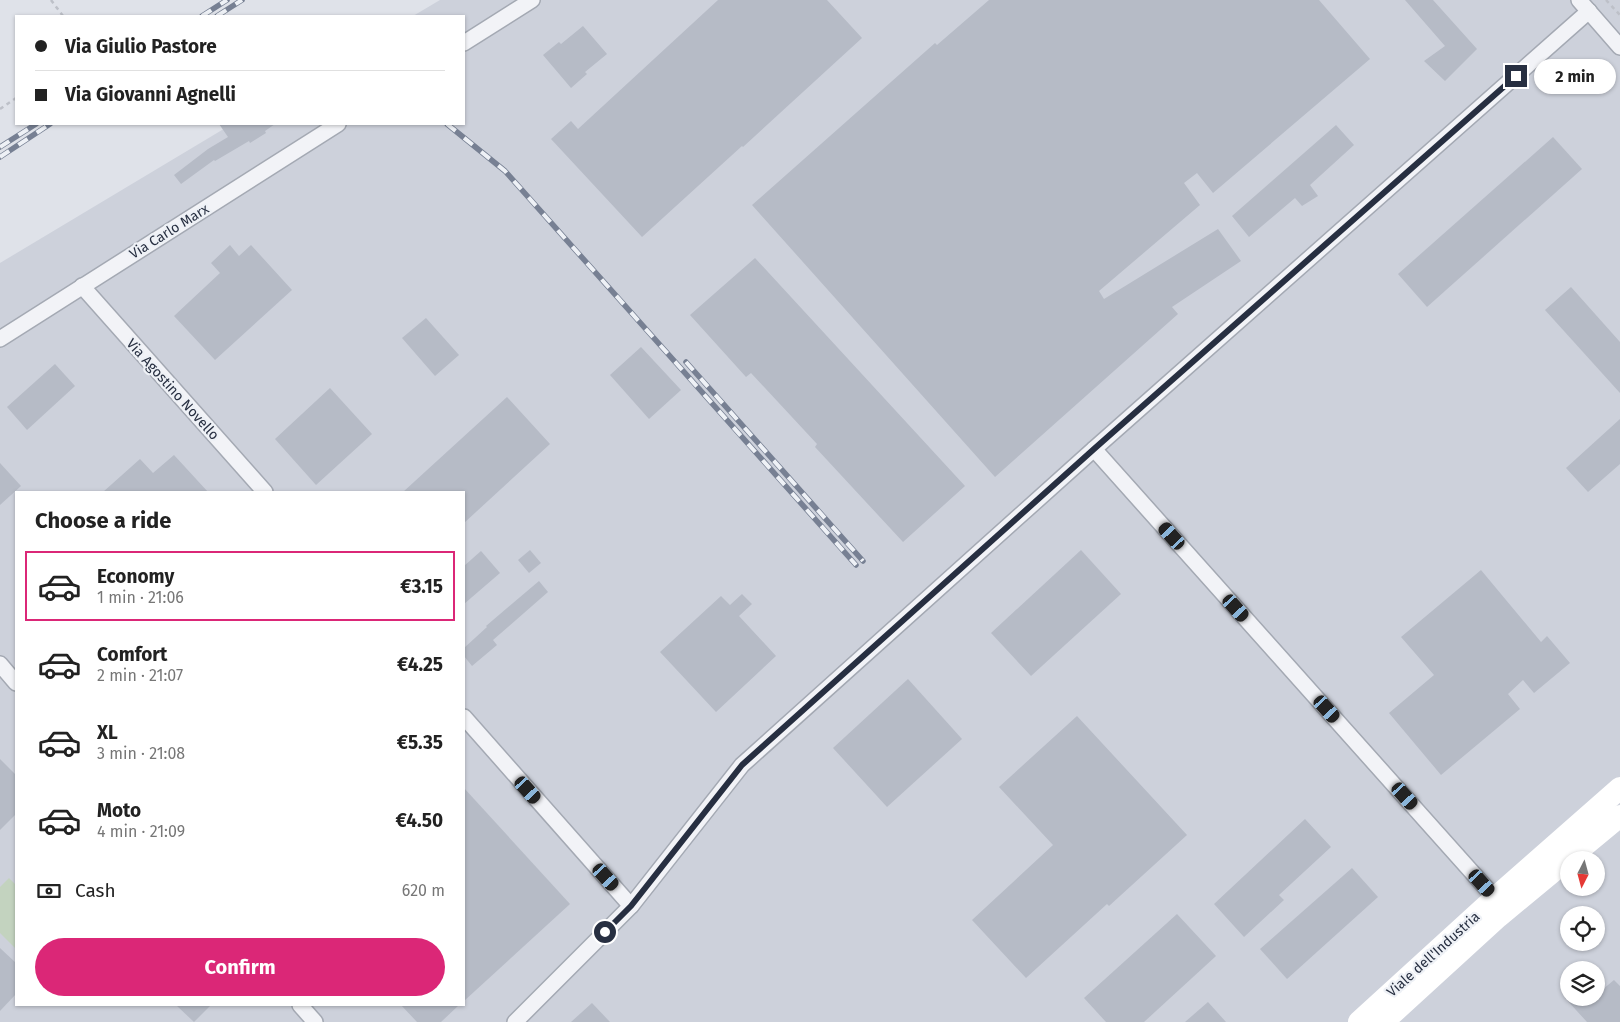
<!DOCTYPE html>
<html lang="en">
<head>
<meta charset="utf-8">
<style>
	:root { --surface:#fff; --page:#f2f2f2; --text:#222; --muted:#767676; --line:#e0e0e0; --accent:#db2777 }
	body { margin:0; font-family:"Fira Sans",sans-serif; background:var(--page); color:var(--text); height:100vh; display:flex; flex-direction:column; font-size:19px; white-space:nowrap }
	* { box-sizing:border-box; margin:0 }
	p { font-size:16px; color:var(--muted) }
	.icon { flex:none; width:28px; height:28px; fill:none; stroke:currentColor; stroke-width:2; stroke-linecap:round; stroke-linejoin:round }
	.map { position:relative; flex:1; overflow:hidden }
	.side { position:absolute; left:15px; top:491px; width:450px; height:515px; display:flex; flex-direction:column; background:var(--surface); border-radius:0px; box-shadow:0 1px 4px #0004 }
	.side>* { flex:none }
	.banner { position:absolute; left:15px; top:15px; width:450px; height:110px; border-radius:0px; box-shadow:0 1px 4px #0004; display:grid; align-content:center; height:110px; padding:0 20px; background:var(--surface) }
	.needle { width:32px; rotate:186deg }
	.tools { position:absolute; left:1560px; top:851px; display:grid; gap:10px }
	.tools a { display:grid; place-items:center; width:45px; height:45px; border-radius:50%; background:var(--surface); box-shadow:0 1px 4px #0004; font-size:25px }
	.end { position:absolute; width:22px; height:22px; margin:-11px; border:6px solid #272f41; background:#fff; box-shadow:0 0 0 2px #fff }
	.from { border-radius:50% }
	.bubble { position:absolute; height:35px; border-radius:18px; background:var(--surface); box-shadow:0 1px 4px #0004; font-size:16px; font-weight:700; line-height:35px; text-align:center }
	.car { position:absolute; width:15px; height:30px; margin:-15px -8px; border-radius:6px; box-shadow:0 0 4px 1px #0007; background:linear-gradient(#222 24%,#8ab4d8 0 40%,#222 0 76%,#8ab4d8 0 86%,#222 0) }
	.banner b { display:flex; align-items:center; gap:18px; height:48px; font-size:19px }
	.banner b+b { border-top:1px solid var(--line) }
	.banner i { width:12px; height:12px; background:var(--text) }
	ul { padding:0; list-style:none }
	li { display:flex; align-items:center; gap:15px; height:70px; margin:0 10px 8px; padding:0 10px; border:2px solid transparent; border-radius:0px }
	li div { flex:1 }
	li b { display:block; font-size:19px }
	li em { font-style:normal; font-weight:700 }
	li.active { border-color:var(--accent) }
	li>.icon { width:45px; height:45px; stroke-width:1.5 }
	h2 { padding:0 20px; font-size:22px; line-height:60px }
	.pay { display:flex; align-items:center; gap:12px; height:55px; padding:0 20px; font-size:19px }
	.pay p { margin-inline-start:auto }
	.cta { display:flex; gap:10px; margin-top:auto; padding:10px 20px }
	.cta a { flex:1; height:58px; border-radius:30px; background:var(--accent); color:#fff; font-size:20px; font-weight:700; line-height:58px; text-align:center }
	.map>svg:first-child { display:block }
	.built { fill:#cdd1db; fill-rule:evenodd }
	.green { fill:#c3d3bf }
	.building { fill:#b6bbc6 }
	.lines { fill:none; stroke-linecap:round; stroke-linejoin:round }
	.minor-casing { stroke:#a4a9b3; stroke-width:18 }
	.path { stroke:#bdc0c8; stroke-width:2.5; stroke-dasharray:4 4; stroke-linecap:butt }
	.minor { stroke:#f2f3f7; stroke-width:15 }
	.secondary { stroke:#fff; stroke-width:22 }
	.rail-casing { stroke:#778093; stroke-width:5.5 }
	.rail { stroke:#eef1f6; stroke-width:4; stroke-dasharray:11; stroke-linecap:butt }
	.route { stroke:#272f41; stroke-width:6 }
	.labels { text-anchor:middle; stroke-width:4.5; stroke-linejoin:round; paint-order:stroke }
	.street-label { font-size:14px; fill:#272f41; stroke:#eef1f6 }
</style>
</head>
<body>
<div class="map">
<svg width="1620" height="1022" viewBox="0 0 1620 1022">
	<rect width="100%" height="100%" fill="#dfe2e9"/>
	<path class="built" d="M440 0H1620V1022H0V263L232 124H464V16H413ZM16 492H464V1005H16ZM1569 860H1596V888H1569ZM1569 915H1596V942H1569ZM1569 970H1596V998H1569Z"/>
	<polygon class="green" points="9,878 16,885 16,949 0,933 0,887"/>
	<g class="building">
		<polygon points="718,0 827,0 862,38 743,147 742,146 642,237 551,139 571,121 578,129"/>
		<polygon points="989,0 1319,0 1370,59 1213,193 1197,173 1184,183 1200,205 1099,291 1104,299 1218,229 1241,261 1172,307 1178,314 995,477 752,205 935,43 937,45"/>
		<polygon points="1405,0 1433,0 1477,49 1445,81 1424,61 1445,46"/>
		<polygon points="583,26 607,54 585,72 587,74 571,88 543,55 559,42 561,44"/>
		<polygon points="219,124 275,124 265,131 266,133 250,143 249,141 215,161 214,160 181,184 174,175 208,149 228,137"/>
		<polygon points="1336,125 1354,145 1310,185 1318,196 1302,206 1295,198 1249,237 1232,216"/>
		<polygon points="1553,137 1582,169 1427,307 1398,274"/>
		<polygon points="230,245 239,256 251,245 292,290 215,360 174,316 220,273 211,263"/>
		<polygon points="755,258 965,486 903,542 815,447 817,444 751,373 746,377 690,315"/>
		<polygon points="1571,287 1620,342 1620,393 1545,310"/>
		<polygon points="426,318 459,355 435,376 402,338"/>
		<polygon points="641,347 681,390 649,419 610,375"/>
		<polygon points="55,364 75,386 27,430 7,407"/>
		<polygon points="330,388 372,434 316,485 275,439"/>
		<polygon points="507,397 550,444 464,523 464,492 403,492"/>
		<polygon points="1620,419 1620,464 1588,492 1566,468"/>
		<polygon points="174,455 208,492 103,492 140,459 153,473"/>
		<polygon points="0,463 21,486 0,505"/>
		<polygon points="530,550 541,563 529,573 518,560"/>
		<polygon points="1081,550 1121,594 1031,676 991,633"/>
		<polygon points="481,551 500,573 464,604 464,566"/>
		<polygon points="1481,570 1541,642 1547,636 1570,663 1534,693 1523,680 1508,694 1520,709 1441,775 1389,713 1434,675 1401,637"/>
		<polygon points="539,581 548,592 493,640 497,645 472,666 464,656 464,648 487,627 486,626"/>
		<polygon points="742,594 752,604 739,616 776,656 716,712 660,652 721,596 730,605"/>
		<polygon points="908,679 962,739 887,807 833,748"/>
		<polygon points="1077,716 1187,835 1109,906 1107,904 1026,978 972,920 1053,845 999,787"/>
		<polygon points="0,759 16,775 16,814 0,830"/>
		<polygon points="464,788 570,904 464,1001"/>
		<polygon points="1305,819 1331,847 1279,895 1284,900 1244,937 1214,904"/>
		<polygon points="1352,868 1378,897 1287,979 1260,949"/>
		<polygon points="1177,914 1216,956 1144,1022 1106,1022 1084,998"/>
		<polygon points="0,948 16,963 16,994 0,1011"/>
		<polygon points="1614,980 1620,986 1620,1022 1587,1022 1565,998 1596,998 1596,995"/>
		<polygon points="1208,1002 1226,1022 1185,1022"/>
		<polygon points="592,1003 610,1022 571,1022"/>
		<polygon points="176,1005 211,1005 194,1022"/>
		<polygon points="401,1005 459,1005 441,1022 417,1022"/>
	</g>
	<g class="lines">
		<g class="minor-casing">
			<g id="minor">
				<polyline points="1579,0 1620,47"/>
				<polyline points="464,43 532,0"/>
				<polyline points="82,286 265,492"/>
				<polyline points="0,339 338,124"/>
				<polyline points="1094,449 1495,898"/>
				<polyline points="0,664 16,683"/>
				<polyline points="464,717 631,906"/>
				<polyline points="300,1005 315,1022"/>
				<polyline points="515,1022 631,906 742,765 1094,449 1589,11"/>
			</g>
		</g>
		<g class="path">
			<polyline points="51,0 63,16"/>
			<polyline points="1606,0 1620,15"/>
			<polyline points="0,109 16,98"/>
		</g>
		<use href="#minor" class="minor"/>
		<g class="secondary">
			<polyline points="1359,1022 1495,898 1620,788"/>
			<polyline points="1383,1022 1498,917 1620,816"/>
		</g>
		<g class="rail-casing">
			<g id="rail">
				<polyline points="202,16 227,0"/>
				<polyline points="217,16 242,0"/>
				<polyline points="447,124 505,171 856,565"/>
				<polyline points="0,147 36,124"/>
				<polyline points="0,157 50,124"/>
				<polyline points="686,362 863,561"/>
			</g>
		</g>
		<use href="#rail" class="rail"/>
	</g>
	<g class="lines">
		<polyline class="route" points="605,932 631,906 742,765 1094,449 1516,76"/>
	</g>
	<g class="labels">
		<g class="street-label">
			<text transform="translate(169 231) rotate(-32)" y="5">Via Carlo Marx</text>
			<text transform="translate(173 389) rotate(48)" y="5">Via Agostino Novello</text>
			<text transform="translate(1433 954) rotate(-42)" y="5">Viale dell'Industria</text>
		</g>
	</g>
</svg>
<div class="tools">
<a><svg class="needle" viewBox="-14 -14 28 28"><path d="M0-13l5 13h-10z" fill="#e53935"/><path d="M0 13l5-13h-10z" fill="#767676"/></svg></a>
<a><svg class="icon" aria-label="locate" viewBox="0 0 24 24"><circle cx="12" cy="12" r="6"/><path d="M12 2v4M12 18v4M2 12h4M18 12h4"/></svg></a>
<a><svg class="icon" aria-label="layers" viewBox="0 0 24 24"><path d="M12 4l9 5-9 5-9-5zM3 14l9 5 9-5"/></svg></a>
</div>
<i class="end from" style="left:605px;top:932px"></i>
<i class="end" style="left:1516px;top:76px"></i>
<div class="bubble" style="left:1534px;top:59px;width:82px">2 min</div>
<i class="car" style="left:1172px;top:536px;rotate:318deg"></i>
<i class="car" style="left:1236px;top:608px;rotate:138deg"></i>
<i class="car" style="left:1327px;top:709px;rotate:138deg"></i>
<i class="car" style="left:528px;top:790px;rotate:138deg"></i>
<i class="car" style="left:1405px;top:796px;rotate:138deg"></i>
<i class="car" style="left:606px;top:877px;rotate:138deg"></i>
<i class="car" style="left:1482px;top:883px;rotate:138deg"></i>
<div class="banner">
<b><i class="from"></i>Via Giulio Pastore</b>
<b><i></i>Via Giovanni Agnelli</b>
</div>
<section class="side">
<h2>Choose a ride</h2>
<ul>
<li class="active"><svg class="icon" aria-label="car" viewBox="0 0 24 24"><path d="M5 17H2v-5l4-1 3-4h7l3 4 3 1v5h-3M9 17h6M6 11h13"/><circle cx="7" cy="17" r="2"/><circle cx="17" cy="17" r="2"/></svg><div><b>Economy</b><p>1 min · 21:06</p></div><em>€3.15</em></li>
<li><svg class="icon" aria-label="car" viewBox="0 0 24 24"><path d="M5 17H2v-5l4-1 3-4h7l3 4 3 1v5h-3M9 17h6M6 11h13"/><circle cx="7" cy="17" r="2"/><circle cx="17" cy="17" r="2"/></svg><div><b>Comfort</b><p>2 min · 21:07</p></div><em>€4.25</em></li>
<li><svg class="icon" aria-label="car" viewBox="0 0 24 24"><path d="M5 17H2v-5l4-1 3-4h7l3 4 3 1v5h-3M9 17h6M6 11h13"/><circle cx="7" cy="17" r="2"/><circle cx="17" cy="17" r="2"/></svg><div><b>XL</b><p>3 min · 21:08</p></div><em>€5.35</em></li>
<li><svg class="icon" aria-label="car" viewBox="0 0 24 24"><path d="M5 17H2v-5l4-1 3-4h7l3 4 3 1v5h-3M9 17h6M6 11h13"/><circle cx="7" cy="17" r="2"/><circle cx="17" cy="17" r="2"/></svg><div><b>Moto</b><p>4 min · 21:09</p></div><em>€4.50</em></li>
</ul>
<div class="pay"><svg class="icon" aria-label="cash" viewBox="0 0 24 24"><path d="M3 7h18v10H3z"/><circle cx="12" cy="12" r="2"/></svg>Cash<p>620 m</p></div>
<div class="cta"><a>Confirm</a></div>
</section>
</div>
</body>
</html>
